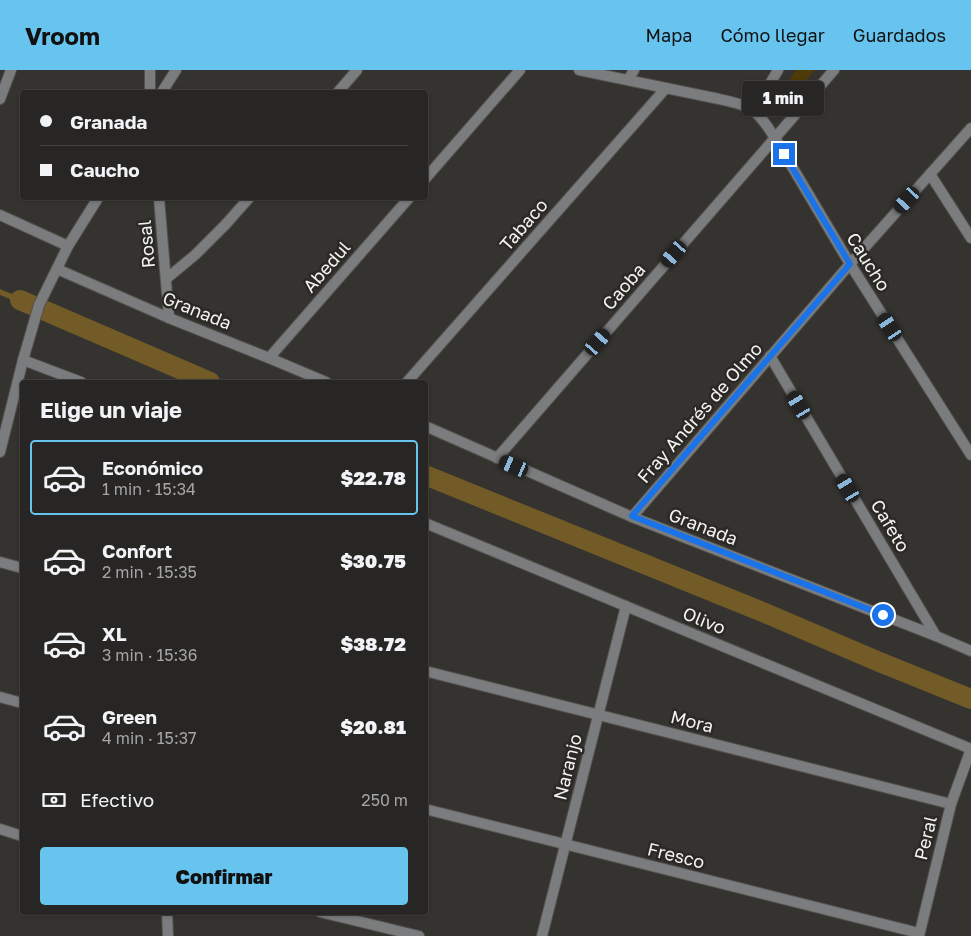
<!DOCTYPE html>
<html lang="es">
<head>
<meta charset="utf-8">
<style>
	:root { --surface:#282624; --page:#302e2c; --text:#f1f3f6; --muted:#a5a5a6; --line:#444341; --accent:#67c4ef }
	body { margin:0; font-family:"Golos Text",sans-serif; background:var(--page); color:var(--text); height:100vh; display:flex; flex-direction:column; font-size:19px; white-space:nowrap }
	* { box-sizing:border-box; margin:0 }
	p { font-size:16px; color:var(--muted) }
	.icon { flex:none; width:28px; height:28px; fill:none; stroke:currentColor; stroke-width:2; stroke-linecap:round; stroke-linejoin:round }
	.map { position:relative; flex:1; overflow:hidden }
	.drawer { position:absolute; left:20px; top:310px; width:408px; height:535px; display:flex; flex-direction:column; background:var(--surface); border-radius:5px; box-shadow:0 1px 4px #0004,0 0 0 1px var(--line) }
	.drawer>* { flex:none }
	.hud { position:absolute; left:20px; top:20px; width:408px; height:110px; border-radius:5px; box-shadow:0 1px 4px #0004,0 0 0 1px var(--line); display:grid; align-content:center; height:110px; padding:0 20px; background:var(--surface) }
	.end { position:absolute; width:22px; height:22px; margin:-11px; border:6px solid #1a73e8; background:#fff; box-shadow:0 0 0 2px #fff }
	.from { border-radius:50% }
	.bubble { position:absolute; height:35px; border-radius:5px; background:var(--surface); box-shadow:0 1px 4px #0004,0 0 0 1px var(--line); font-size:16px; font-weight:800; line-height:35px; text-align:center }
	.car { position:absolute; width:15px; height:30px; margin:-15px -8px; border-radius:6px; box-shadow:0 0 4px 1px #0007; background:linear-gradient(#222 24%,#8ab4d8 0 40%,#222 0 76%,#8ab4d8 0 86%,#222 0) }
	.hud b { display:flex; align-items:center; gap:18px; height:48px; font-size:19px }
	.hud b+b { border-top:1px solid var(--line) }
	.hud i { width:12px; height:12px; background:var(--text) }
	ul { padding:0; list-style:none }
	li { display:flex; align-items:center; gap:15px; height:75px; margin:0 10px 8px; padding:0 10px; border:2px solid transparent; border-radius:5px }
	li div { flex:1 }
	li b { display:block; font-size:19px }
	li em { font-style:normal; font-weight:800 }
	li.current { border-color:var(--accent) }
	li>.icon { width:45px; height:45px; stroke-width:1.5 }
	h2 { padding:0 20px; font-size:22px; line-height:60px }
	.pay { display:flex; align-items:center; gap:12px; height:55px; padding:0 20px; font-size:19px }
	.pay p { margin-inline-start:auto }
	.primary-button { display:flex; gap:10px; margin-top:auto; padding:10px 20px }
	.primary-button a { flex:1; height:58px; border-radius:5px; background:var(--accent); color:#111; font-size:20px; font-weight:800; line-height:58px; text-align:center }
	header { display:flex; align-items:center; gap:30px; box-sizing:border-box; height:70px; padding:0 25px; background:var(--accent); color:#111 }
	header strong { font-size:24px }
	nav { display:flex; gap:28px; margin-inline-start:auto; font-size:18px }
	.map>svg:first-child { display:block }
	.green { fill:#4f3b07 }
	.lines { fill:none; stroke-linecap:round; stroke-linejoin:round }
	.stream { stroke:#735b27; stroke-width:5.5 }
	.canal { stroke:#735b27; stroke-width:20 }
	.minor-casing { stroke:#54524f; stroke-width:12 }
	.tertiary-casing { stroke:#54524f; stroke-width:12 }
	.minor { stroke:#7a7c7d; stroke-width:10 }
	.tertiary { stroke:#7a7c7d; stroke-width:10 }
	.route { stroke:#1a73e8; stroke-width:6 }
	.labels { text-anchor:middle; stroke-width:5; stroke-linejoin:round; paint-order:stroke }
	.street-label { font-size:18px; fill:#f4f3f1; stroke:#2b2926 }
</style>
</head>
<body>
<header>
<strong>Vroom</strong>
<nav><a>Mapa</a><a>Cómo llegar</a><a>Guardados</a></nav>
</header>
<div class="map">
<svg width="971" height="866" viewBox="0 0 971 866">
	<rect width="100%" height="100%" fill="#353330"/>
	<polygon class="green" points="796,0 815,0 793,25 783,21"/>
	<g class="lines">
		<polyline class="stream" points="0,222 20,230"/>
		<g class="canal">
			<polyline points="20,230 210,312"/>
			<polyline points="425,405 765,543 877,591 971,629"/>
		</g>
		<g class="minor-casing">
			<g id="minor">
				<polyline points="150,0 150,22"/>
				<path d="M579 0 719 29C731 32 746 34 756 43 764 50 769 59 775 68L850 194 971 385"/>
				<polyline points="628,10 634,0"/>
				<polyline points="162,22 176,0"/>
				<polyline points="338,22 357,0"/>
				<polyline points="0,29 11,0"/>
				<polyline points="754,41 778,0"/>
				<polyline points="930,104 971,168"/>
				<polyline points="425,109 520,0"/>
				<polyline points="159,128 169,248"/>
				<polyline points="0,145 68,176"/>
				<polyline points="57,199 169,248 269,288 326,312"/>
				<polyline points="166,209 195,185 226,154 249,128"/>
				<polyline points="770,286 936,566"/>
				<polyline points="269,288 409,128"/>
				<polyline points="23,290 81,312"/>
				<polyline points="407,312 666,18"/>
				<polyline points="425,356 632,447 936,566 971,581"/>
				<polyline points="0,382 23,290 39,235 68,176 98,128"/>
				<polyline points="497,388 834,0"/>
				<polyline points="632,447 850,194 971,58"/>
				<polyline points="425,453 971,679"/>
				<polyline points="0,492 22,498"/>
				<polyline points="425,601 951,734"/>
				<polyline points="0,627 22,633"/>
				<polyline points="425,739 919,863"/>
				<polyline points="0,759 22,766"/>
				<polyline points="167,842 168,866"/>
				<polyline points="320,842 419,866"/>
				<polyline points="542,866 626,536"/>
			</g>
		</g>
		<g class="tertiary-casing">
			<polyline id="tertiary" points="919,866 951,734 971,679"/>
		</g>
		<use href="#minor" class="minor"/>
		<use href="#tertiary" class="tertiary"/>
	</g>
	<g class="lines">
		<polyline class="route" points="784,84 850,194 632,446 883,545"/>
	</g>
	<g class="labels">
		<g class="street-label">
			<text transform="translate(524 155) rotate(-49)" y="6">Tabaco</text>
			<text transform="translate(147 174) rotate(-95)" y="6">Rosal</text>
			<text transform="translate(868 192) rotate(58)" y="6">Caucho</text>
			<text transform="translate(327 197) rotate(-49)" y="6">Abedul</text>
			<text transform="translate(624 217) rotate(-49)" y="6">Caoba</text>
			<text transform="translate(197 241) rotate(22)" y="6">Granada</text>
			<text transform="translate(700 343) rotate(-49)" y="6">Fray Andrés de Olmo</text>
			<text transform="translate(890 456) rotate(59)" y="6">Cafeto</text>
			<text transform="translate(703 457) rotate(21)" y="6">Granada</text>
			<text transform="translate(704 551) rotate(22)" y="6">Olivo</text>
			<text transform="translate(692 652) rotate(14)" y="6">Mora</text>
			<text transform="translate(568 697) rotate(-76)" y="6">Naranjo</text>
			<text transform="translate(926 768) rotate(-76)" y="6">Peral</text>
			<text transform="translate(676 786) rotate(14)" y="6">Fresco</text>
		</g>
	</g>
</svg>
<i class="end from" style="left:883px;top:545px"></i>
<i class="end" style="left:784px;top:84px"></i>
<div class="bubble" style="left:742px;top:11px;width:82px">1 min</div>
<i class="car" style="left:907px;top:130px;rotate:222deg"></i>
<i class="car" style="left:674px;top:184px;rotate:221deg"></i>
<i class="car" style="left:890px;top:257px;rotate:327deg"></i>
<i class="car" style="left:598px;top:272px;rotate:41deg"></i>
<i class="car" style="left:799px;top:335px;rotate:329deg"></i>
<i class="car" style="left:514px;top:396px;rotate:293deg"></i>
<i class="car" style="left:848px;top:418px;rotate:329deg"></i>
<div class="hud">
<b><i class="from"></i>Granada</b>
<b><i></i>Caucho</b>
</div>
<section class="drawer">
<h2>Elige un viaje</h2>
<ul>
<li class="current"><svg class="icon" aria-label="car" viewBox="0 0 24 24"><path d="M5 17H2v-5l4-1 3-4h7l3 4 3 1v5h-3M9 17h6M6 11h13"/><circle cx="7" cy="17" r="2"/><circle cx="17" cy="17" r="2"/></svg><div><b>Económico</b><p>1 min · 15:34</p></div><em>$22.78</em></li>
<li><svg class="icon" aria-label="car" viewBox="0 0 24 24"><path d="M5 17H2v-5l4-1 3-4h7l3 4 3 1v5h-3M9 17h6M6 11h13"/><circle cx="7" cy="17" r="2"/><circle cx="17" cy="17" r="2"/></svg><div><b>Confort</b><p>2 min · 15:35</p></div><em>$30.75</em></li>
<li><svg class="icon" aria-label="car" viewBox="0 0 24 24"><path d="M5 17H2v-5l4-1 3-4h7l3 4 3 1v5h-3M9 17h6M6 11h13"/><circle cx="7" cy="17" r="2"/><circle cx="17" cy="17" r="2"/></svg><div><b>XL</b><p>3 min · 15:36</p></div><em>$38.72</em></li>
<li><svg class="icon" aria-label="car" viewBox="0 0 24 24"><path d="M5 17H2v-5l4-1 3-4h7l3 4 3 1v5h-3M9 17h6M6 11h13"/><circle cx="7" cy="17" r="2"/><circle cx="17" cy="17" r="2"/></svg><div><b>Green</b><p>4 min · 15:37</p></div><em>$20.81</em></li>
</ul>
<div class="pay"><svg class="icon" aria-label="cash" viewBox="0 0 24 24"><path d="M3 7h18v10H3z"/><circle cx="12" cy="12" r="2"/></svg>Efectivo<p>250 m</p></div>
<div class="primary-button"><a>Confirmar</a></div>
</section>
</div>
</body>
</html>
